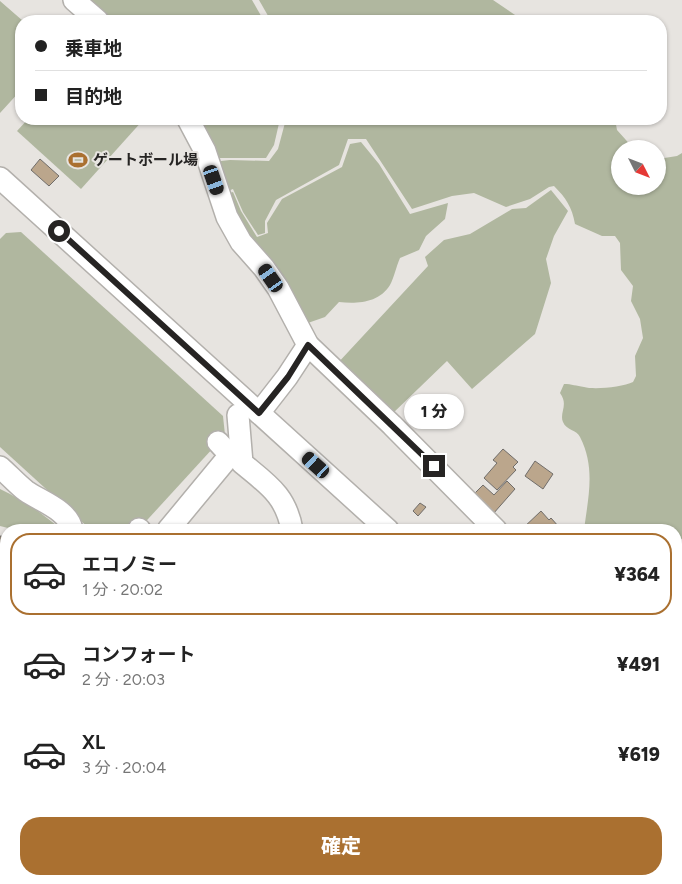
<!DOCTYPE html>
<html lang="ja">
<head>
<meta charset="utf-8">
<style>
	:root { --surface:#fff; --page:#f2f2f2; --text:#222; --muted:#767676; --line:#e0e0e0; --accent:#aa7030 }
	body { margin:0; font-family:Figtree,"Noto Sans JP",sans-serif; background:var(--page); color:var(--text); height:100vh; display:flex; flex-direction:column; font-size:19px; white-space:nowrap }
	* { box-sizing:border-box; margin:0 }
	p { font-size:16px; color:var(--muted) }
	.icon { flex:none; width:28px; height:28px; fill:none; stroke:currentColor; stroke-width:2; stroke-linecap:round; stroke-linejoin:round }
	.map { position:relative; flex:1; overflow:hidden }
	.drawer { position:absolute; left:0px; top:524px; width:682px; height:361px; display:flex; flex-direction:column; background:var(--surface); border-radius:20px 20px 0 0; box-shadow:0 1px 4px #0004 }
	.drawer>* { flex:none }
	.guide { position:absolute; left:15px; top:15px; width:652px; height:110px; border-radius:20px; box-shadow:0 1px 4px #0004; display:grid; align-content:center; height:110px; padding:0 20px; background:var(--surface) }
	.needle { width:32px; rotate:132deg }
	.fabs { position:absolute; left:611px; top:140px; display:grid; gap:10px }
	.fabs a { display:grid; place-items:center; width:55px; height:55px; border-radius:50%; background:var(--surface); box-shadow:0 1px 4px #0004; font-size:25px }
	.end { position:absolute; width:22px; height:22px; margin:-11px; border:6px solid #262423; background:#fff; box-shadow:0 0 0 2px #fff }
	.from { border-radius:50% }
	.bubble { position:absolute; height:35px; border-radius:18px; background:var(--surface); box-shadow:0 1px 4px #0004; font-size:16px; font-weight:800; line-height:35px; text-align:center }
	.car { position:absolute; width:15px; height:30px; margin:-15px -8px; border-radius:6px; box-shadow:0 0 4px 1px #0007; background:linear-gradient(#222 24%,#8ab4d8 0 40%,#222 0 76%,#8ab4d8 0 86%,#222 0) }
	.guide b { display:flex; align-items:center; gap:18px; height:48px; font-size:19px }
	.guide b+b { border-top:1px solid var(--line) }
	.guide i { width:12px; height:12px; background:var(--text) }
	ul { padding:9px 0 0; list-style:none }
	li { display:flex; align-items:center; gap:15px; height:82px; margin:0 10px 8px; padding:0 10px; border:2px solid transparent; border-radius:20px }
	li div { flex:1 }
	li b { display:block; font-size:19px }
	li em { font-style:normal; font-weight:800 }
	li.current { border-color:var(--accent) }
	li>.icon { width:45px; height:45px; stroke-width:1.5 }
	.button { display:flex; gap:10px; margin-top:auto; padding:10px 20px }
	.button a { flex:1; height:58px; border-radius:20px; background:var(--accent); color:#fff; font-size:20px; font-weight:800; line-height:58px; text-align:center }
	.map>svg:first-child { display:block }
	.green { fill:#b0b79f }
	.building { fill:#bba68c; stroke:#706d6a }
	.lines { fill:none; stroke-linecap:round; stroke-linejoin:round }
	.minor-casing { stroke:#b3b0ac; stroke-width:24 }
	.minor { stroke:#fff; stroke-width:21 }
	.route { stroke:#262423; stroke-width:6 }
	.labels { text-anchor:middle; stroke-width:4; stroke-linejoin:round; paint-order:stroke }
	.poi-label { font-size:15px; font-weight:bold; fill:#262423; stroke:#e7e4e0; text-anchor:start }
</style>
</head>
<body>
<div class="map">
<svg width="682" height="884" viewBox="0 0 682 884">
	<rect width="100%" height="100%" fill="#e7e4e0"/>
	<g class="green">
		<polygon points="80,0 252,0 264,21 104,21"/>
		<polygon points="259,0 493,0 524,21 271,21"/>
		<polygon points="0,1 23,21 21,21 21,90 0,113"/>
		<polygon points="28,119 144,119 81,189 17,131"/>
		<polygon points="195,119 280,119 274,145 266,158 213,158"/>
		<path d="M286 119H615L617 130 634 149H620V186H658V159L677 156 682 153V539H676V530H584C588 498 596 468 580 437 577 430 566 430 563 422 559 413 569 405 560 393L564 384C572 384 576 386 584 387 594 390 623 387 633 382L636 376 635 356 643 338 640 319 631 301 633 286 621 270 620 243 615 236H602L575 224C572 207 566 198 554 186L549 187 530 199 506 207 474 193 452 196 412 209 366 139H348L339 165 276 200 265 221V233L258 235 243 212 233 189 223 193 212 162 230 160 269 161 278 149Z"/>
		<path d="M361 142 379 164 410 214 448 203 445 219 426 236 419 250 400 258C396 267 394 278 390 285 379 303 357 304 339 302L325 317 305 324 244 237 224 195 233 192 241 211 257 237 268 233 267 223 282 199 342 167 350 144Z"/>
		<polygon points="551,190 568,211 554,236 546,259 551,283 535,334 472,389 447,361 391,415 336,365 428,266 425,257 444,240 470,234 512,209 526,208"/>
		<polygon points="21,232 223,416 225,435 138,530 91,530 0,447 0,239 6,233"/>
		<path d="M0 489C23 500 42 513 62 530H16L0 526Z"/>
	</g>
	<g class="building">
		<polygon points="40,159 59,176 49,186 31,170"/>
		<polygon points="503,449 518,462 513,467 516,470 497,490 484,478 497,463 493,460"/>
		<polygon points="535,461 553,474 543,489 525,476"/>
		<polygon points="507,481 515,489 493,514 471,497 483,485 494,495"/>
		<polygon points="420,503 426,507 418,516 413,511"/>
		<polygon points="541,511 549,520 551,518 559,527 556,530 521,530"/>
		<polygon points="0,536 6,537 6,559 0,557"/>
		<polygon points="0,590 6,591 5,611 0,609"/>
		<polygon points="676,684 682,689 682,712 679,716 676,714"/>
		<polygon points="681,868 682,884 658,884 656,879 676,879 676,870"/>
		<polygon points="38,879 64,879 64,883 49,884 43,881 38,881"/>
		<polygon points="390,879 407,879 407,884 389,884"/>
		<polygon points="416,879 436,879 435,884 415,884"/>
	</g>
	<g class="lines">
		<g class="minor-casing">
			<g id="minor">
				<polyline points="74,0 98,21"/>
				<polyline points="188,119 205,151 227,217 241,242 264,268 278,288 308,345 392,425 496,530"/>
				<polyline points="0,178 388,530"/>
				<polyline points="259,413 287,377 308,345"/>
				<path d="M238 415 242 463C267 484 286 495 292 530"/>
				<polyline points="218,442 230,455"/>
				<path d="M0 467C9 475 17 484 26 491 40 501 69 510 72 530"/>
				<polyline points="139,529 140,530"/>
				<polyline points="168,530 230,455 241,458"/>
				<polyline points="0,753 6,754"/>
				<polyline points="676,766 682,770"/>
				<polyline points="676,851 682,848"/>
				<polyline points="513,879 520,884"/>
				<polyline points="0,882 9,884"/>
				<polyline points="166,884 190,879"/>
			</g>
		</g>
		<use href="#minor" class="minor"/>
	</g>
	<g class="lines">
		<polyline class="route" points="59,231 259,413 288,377 308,345 434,466"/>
	</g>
	<defs>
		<g id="stadium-bare" transform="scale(1.5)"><path d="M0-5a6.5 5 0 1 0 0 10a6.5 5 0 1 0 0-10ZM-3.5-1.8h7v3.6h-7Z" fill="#aa7030" stroke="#e7e4e0" stroke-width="2.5" paint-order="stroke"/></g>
	</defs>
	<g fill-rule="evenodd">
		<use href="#stadium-bare" x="78" y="160"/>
	</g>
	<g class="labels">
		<g class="poi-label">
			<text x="93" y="165">ゲートボール場</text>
		</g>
	</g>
</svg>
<div class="fabs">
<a><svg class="needle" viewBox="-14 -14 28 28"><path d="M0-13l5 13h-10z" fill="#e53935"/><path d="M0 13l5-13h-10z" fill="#767676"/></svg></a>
</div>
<i class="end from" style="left:59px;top:231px"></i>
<i class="end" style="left:434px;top:466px"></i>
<div class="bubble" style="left:404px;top:394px;width:60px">1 分</div>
<i class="car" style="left:214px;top:180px;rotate:161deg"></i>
<i class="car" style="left:271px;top:278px;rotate:325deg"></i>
<i class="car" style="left:316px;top:465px;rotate:312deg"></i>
<div class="guide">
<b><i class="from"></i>乗車地</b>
<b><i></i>目的地</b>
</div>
<section class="drawer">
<ul>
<li class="current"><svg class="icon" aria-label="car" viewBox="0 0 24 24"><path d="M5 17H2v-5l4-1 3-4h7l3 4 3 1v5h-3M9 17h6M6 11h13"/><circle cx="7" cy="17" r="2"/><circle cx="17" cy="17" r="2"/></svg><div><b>エコノミー</b><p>1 分 · 20:02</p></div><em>¥364</em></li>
<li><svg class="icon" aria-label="car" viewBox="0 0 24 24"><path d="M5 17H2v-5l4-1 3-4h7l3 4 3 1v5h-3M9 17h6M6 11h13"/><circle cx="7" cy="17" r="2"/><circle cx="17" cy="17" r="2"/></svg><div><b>コンフォート</b><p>2 分 · 20:03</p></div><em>¥491</em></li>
<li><svg class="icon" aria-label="car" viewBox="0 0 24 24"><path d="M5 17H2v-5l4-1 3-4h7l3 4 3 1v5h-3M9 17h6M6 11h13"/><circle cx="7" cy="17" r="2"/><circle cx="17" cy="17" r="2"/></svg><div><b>XL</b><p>3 分 · 20:04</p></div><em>¥619</em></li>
</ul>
<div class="button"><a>確定</a></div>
</section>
</div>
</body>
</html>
